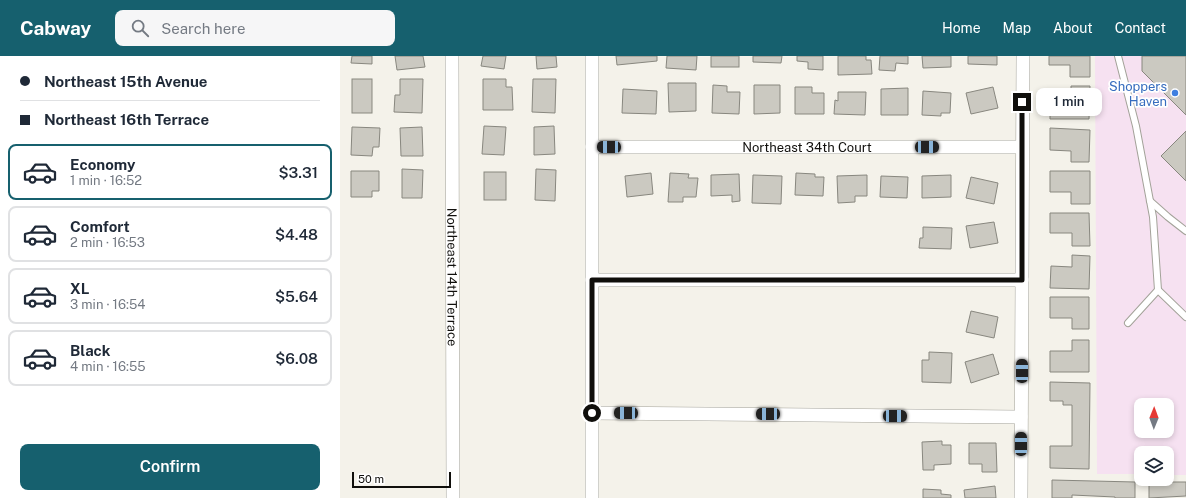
<!DOCTYPE html>
<html lang="en">
<head>
<meta charset="utf-8">
<style>
	:root { --surface:#fff; --page:#f6f6f7; --text:#1f2937; --muted:#747a83; --line:#e0e1e3; --accent:#16606e }
	body { margin:0; font-family:"Public Sans",sans-serif; background:var(--page); color:var(--text); height:100vh; display:flex; flex-direction:column; font-size:15px; white-space:nowrap }
	* { box-sizing:border-box; margin:0 }
	p { font-size:13px; color:var(--muted) }
	.icon { flex:none; width:22px; height:22px; fill:none; stroke:currentColor; stroke-width:2; stroke-linecap:round; stroke-linejoin:round }
	.map { position:relative; flex:1; overflow:hidden }
	.details { display:flex; flex-direction:column; background:var(--surface); width:340px }
	.details>* { flex:none }
	.hud { display:grid; align-content:center; height:88px; padding:0 20px; background:var(--surface) }
	.needle { width:26px; rotate:1deg }
	.fabs { position:absolute; left:794px; top:342px; display:grid; gap:8px }
	.fabs a { display:grid; place-items:center; width:40px; height:40px; border-radius:8px; background:var(--surface); box-shadow:0 2px 6px #0003; font-size:20px }
	.scale { position:absolute; left:12px; bottom:10px; width:99px; box-sizing:border-box; padding-left:4px; border:2px solid #100f0c; border-top:0; font-size:11px; line-height:14px; white-space:nowrap; color:#100f0c; -webkit-text-stroke:3px #fff; paint-order:stroke }
	.end { position:absolute; width:18px; height:18px; margin:-9px; border:5px solid #100f0c; background:#fff; box-shadow:0 0 0 2px #fff }
	.from { border-radius:50% }
	.bubble { position:absolute; height:28px; border-radius:8px; background:var(--surface); box-shadow:0 2px 6px #0003; font-size:13px; font-weight:600; line-height:28px; text-align:center }
	.car { position:absolute; width:12px; height:24px; margin:-12px -6px; border-radius:5px; box-shadow:0 0 3px 1px #0007; background:linear-gradient(#222 24%,#8ab4d8 0 40%,#222 0 76%,#8ab4d8 0 86%,#222 0) }
	.hud b { display:flex; align-items:center; gap:14px; height:38px; font-size:15px }
	.hud b+b { border-top:1px solid var(--line) }
	.hud i { width:10px; height:10px; background:var(--text) }
	ul { padding:0; list-style:none }
	li { display:flex; align-items:center; gap:12px; height:56px; margin:0 8px 6px; padding:0 12px; border:2px solid var(--line); border-radius:8px }
	li div { flex:1 }
	li b { display:block; font-size:15px }
	li em { font-style:normal; font-weight:600 }
	li.current { border-color:var(--accent) }
	li>.icon { width:36px; height:36px; stroke-width:1.5 }
	.button { display:flex; gap:8px; margin-top:auto; padding:8px 20px }
	.button a { flex:1; height:46px; border-radius:8px; background:var(--accent); color:#fff; font-size:16px; font-weight:600; line-height:46px; text-align:center }
	header { display:flex; align-items:center; gap:24px; box-sizing:border-box; height:56px; padding:0 20px; background:var(--accent); color:#fff }
	header strong { font-size:19px }
	nav { display:flex; gap:22px; margin-inline-start:auto; font-size:14px }
	.search { width:280px; height:36px; background:var(--page); display:flex; align-items:center; gap:10px; box-sizing:border-box; padding:0 14px; border-radius:8px; color:var(--muted); font-size:15px }
	main { display:flex; flex:1; min-height:0 }
	.map>svg:first-child { display:block }
	.commercial { fill:#f6e1f1; fill-rule:evenodd }
	.building { fill:#cbc9c1; stroke:#88877f }
	.lines { fill:none; stroke-linecap:round; stroke-linejoin:round }
	.lane-casing { stroke:#a3a299; stroke-width:8 }
	.street-casing { stroke:#a3a299; stroke-width:14 }
	.lane { stroke:#fff; stroke-width:6 }
	.street { stroke:#fff; stroke-width:13 }
	.route { stroke:#100f0c; stroke-width:5 }
	.shop-dot { fill:#3f7fe0; stroke:#fff; stroke-width:1.5 }
	.labels { text-anchor:middle; stroke-width:3.5; stroke-linejoin:round; paint-order:stroke }
	.shop-label { font-size:13px; fill:#366cbe; stroke:#fff; text-anchor:end }
	.street-label { font-size:13px; fill:#100f0c; stroke:#fff }
</style>
</head>
<body>
<header>
<strong>Cabway</strong>
<div class="search"><svg class="icon" aria-label="search" viewBox="0 0 24 24"><circle cx="10" cy="10" r="6"/><path d="M15 15l6 6"/></svg>Search here</div>
<nav><a>Home</a><a>Map</a><a>About</a><a>Contact</a></nav>
</header>
<main>
<section class="details">
<div class="hud">
<b><i class="from"></i>Northeast 15th Avenue</b>
<b><i></i>Northeast 16th Terrace</b>
</div>
<ul>
<li class="current"><svg class="icon" aria-label="car" viewBox="0 0 24 24"><path d="M5 17H2v-5l4-1 3-4h7l3 4 3 1v5h-3M9 17h6M6 11h13"/><circle cx="7" cy="17" r="2"/><circle cx="17" cy="17" r="2"/></svg><div><b>Economy</b><p>1 min · 16:52</p></div><em>$3.31</em></li>
<li><svg class="icon" aria-label="car" viewBox="0 0 24 24"><path d="M5 17H2v-5l4-1 3-4h7l3 4 3 1v5h-3M9 17h6M6 11h13"/><circle cx="7" cy="17" r="2"/><circle cx="17" cy="17" r="2"/></svg><div><b>Comfort</b><p>2 min · 16:53</p></div><em>$4.48</em></li>
<li><svg class="icon" aria-label="car" viewBox="0 0 24 24"><path d="M5 17H2v-5l4-1 3-4h7l3 4 3 1v5h-3M9 17h6M6 11h13"/><circle cx="7" cy="17" r="2"/><circle cx="17" cy="17" r="2"/></svg><div><b>XL</b><p>3 min · 16:54</p></div><em>$5.64</em></li>
<li><svg class="icon" aria-label="car" viewBox="0 0 24 24"><path d="M5 17H2v-5l4-1 3-4h7l3 4 3 1v5h-3M9 17h6M6 11h13"/><circle cx="7" cy="17" r="2"/><circle cx="17" cy="17" r="2"/></svg><div><b>Black</b><p>4 min · 16:55</p></div><em>$6.08</em></li>
</ul>
<div class="button"><a>Confirm</a></div>
</section>
<div class="map">
<svg width="846" height="442" viewBox="0 0 846 442">
	<rect width="100%" height="100%" fill="#f4f2ea"/>
	<path class="commercial" d="M755 0H846V419H827V397H801V418H757ZM801 349H827V375H801Z"/>
	<g class="building">
		<polygon points="12,0 32,0 32,8 11,7"/>
		<polygon points="55,0 83,0 85,11 57,14"/>
		<polygon points="143,0 166,0 164,13 141,10"/>
		<polygon points="196,0 216,0 217,11 197,13"/>
		<polygon points="276,0 317,0 317,5 277,9"/>
		<polygon points="327,0 357,0 356,14 326,12"/>
		<rect x="371" y="0" width="28" height="11"/>
		<polygon points="413,0 442,0 441,7 413,6"/>
		<polygon points="457,0 483,0 483,14 468,13 468,6 457,5"/>
		<polygon points="498,0 526,0 526,4 531,4 532,18 498,19"/>
		<polygon points="540,0 568,0 568,8 556,7 555,15 539,14"/>
		<polygon points="582,0 611,0 611,11 583,12"/>
		<polygon points="628,0 657,0 657,9 628,8"/>
		<polygon points="709,0 750,0 750,21 730,21 730,9 709,9"/>
		<polygon points="802,0 846,0 846,59 802,15"/>
		<rect x="12" y="23" width="20" height="34"/>
		<polygon points="60,23 83,23 82,57 54,56 55,39 60,39"/>
		<polygon points="143,23 166,23 166,31 172,31 173,54 143,54"/>
		<polygon points="193,23 216,23 215,57 192,56"/>
		<polygon points="328,27 356,27 356,55 329,56"/>
		<polygon points="373,29 387,30 387,36 400,36 399,58 372,57"/>
		<polygon points="414,29 440,29 440,57 414,58"/>
		<polygon points="731,30 750,30 749,63 710,63 710,42 731,42"/>
		<polygon points="455,31 472,31 472,37 484,37 484,58 455,58"/>
		<polygon points="653,31 658,52 631,58 626,37"/>
		<polygon points="568,32 568,59 541,59 541,33"/>
		<polygon points="283,33 317,35 316,58 282,57"/>
		<polygon points="583,35 611,37 610,57 601,57 601,60 582,59"/>
		<polygon points="498,36 526,36 525,59 494,58 495,44 498,45"/>
		<polygon points="144,70 166,71 164,99 142,98"/>
		<polygon points="214,70 215,98 194,99 194,71"/>
		<polygon points="12,71 40,72 39,91 33,91 32,100 11,99"/>
		<polygon points="82,71 83,100 61,100 60,72"/>
		<polygon points="710,72 750,74 749,106 731,106 731,95 710,94"/>
		<polygon points="846,75 846,125 821,100"/>
		<polygon points="62,113 83,114 82,142 62,142"/>
		<polygon points="196,113 216,114 215,145 195,144"/>
		<polygon points="11,115 39,115 39,135 32,135 32,141 11,141"/>
		<polygon points="710,115 750,115 750,148 731,148 731,136 710,136"/>
		<rect x="144" y="116" width="22" height="28"/>
		<polygon points="311,117 313,138 287,141 285,120"/>
		<polygon points="330,117 349,118 348,122 358,122 356,141 343,141 343,146 328,146"/>
		<polygon points="456,117 475,118 475,121 484,121 483,140 455,139"/>
		<polygon points="399,118 400,145 392,146 392,139 371,140 371,119"/>
		<polygon points="413,119 442,120 441,148 412,147"/>
		<polygon points="527,119 527,140 515,140 515,146 498,147 497,120"/>
		<polygon points="611,119 611,141 582,142 582,120"/>
		<polygon points="541,120 568,121 567,142 540,141"/>
		<polygon points="631,121 658,127 654,148 626,142"/>
		<polygon points="710,157 749,157 750,190 732,190 732,177 710,177"/>
		<polygon points="654,166 658,187 630,192 626,170"/>
		<polygon points="583,171 612,172 611,193 579,192 580,182 583,182"/>
		<polygon points="732,199 750,200 749,233 710,232 711,210 732,211"/>
		<polygon points="710,241 749,241 749,273 732,273 732,262 710,262"/>
		<polygon points="631,255 658,261 654,282 626,276"/>
		<polygon points="732,284 749,284 749,316 710,316 710,295 732,295"/>
		<polygon points="589,296 612,297 611,327 582,326 582,304 589,304"/>
		<polygon points="653,298 659,318 631,327 625,306"/>
		<polygon points="710,326 750,327 749,413 710,412 710,390 732,390 732,349 723,349 723,345 710,345"/>
		<polygon points="602,385 602,389 611,389 611,408 594,409 594,414 583,414 582,386"/>
		<polygon points="629,387 656,387 657,416 642,416 642,408 629,408"/>
		<polygon points="712,424 795,426 795,442 775,442 775,441 732,439 732,442 712,442"/>
		<polygon points="809,426 846,426 846,440 809,442"/>
		<polygon points="655,430 656,442 625,442 624,434"/>
		<polygon points="583,433 601,434 601,438 611,439 611,442 583,442"/>
	</g>
	<g class="lines">
		<g class="lane-casing">
			<g id="lane">
				<polyline points="778,0 796,70 813,161 818,234 846,261"/>
				<polyline points="810,145 828,161 846,175"/>
				<polyline points="788,267 818,234"/>
			</g>
		</g>
		<g class="street-casing">
			<g id="street">
				<path id="s1" d="M112 0 113 442"/>
				<polyline points="252,0 252,442"/>
				<path id="s2" d="M252 91H682"/>
				<polyline points="252,224 682,224"/>
				<polyline points="252,357 681,361"/>
				<polyline points="681,442 683,0"/>
			</g>
		</g>
		<use href="#lane" class="lane"/>
		<use href="#street" class="street"/>
	</g>
	<g class="lines">
		<polyline class="route" points="252,357 252,224 682,224 682,46"/>
	</g>
	<circle class="shop-dot" cx="835" cy="37" r="4"/>
	<g class="labels">
		<g class="shop-label">
			<text x="827" y="35">Shoppers<tspan x="827" dy="15">Haven</tspan></text>
		</g>
		<g class="street-label">
			<text dy="5" stroke="none"><textPath href="#s2" startOffset="215">Northeast 34th Court</textPath></text>
			<text dy="5" stroke="none"><textPath href="#s1" startOffset="221">Northeast 14th Terrace</textPath></text>
		</g>
	</g>
</svg>
<div class="fabs">
<a><svg class="needle" viewBox="-14 -14 28 28"><path d="M0-13l5 13h-10z" fill="#e53935"/><path d="M0 13l5-13h-10z" fill="#747a83"/></svg></a>
<a><svg class="icon" aria-label="layers" viewBox="0 0 24 24"><path d="M12 4l9 5-9 5-9-5zM3 14l9 5 9-5"/></svg></a>
</div>
<div class="scale">50 m</div>
<i class="end from" style="left:252px;top:357px"></i>
<i class="end" style="left:682px;top:46px"></i>
<div class="bubble" style="left:696px;top:32px;width:66px">1 min</div>
<i class="car" style="left:269px;top:91px;rotate:271deg"></i>
<i class="car" style="left:587px;top:91px;rotate:90deg"></i>
<i class="car" style="left:682px;top:315px;rotate:0deg"></i>
<i class="car" style="left:286px;top:357px;rotate:271deg"></i>
<i class="car" style="left:428px;top:358px;rotate:270deg"></i>
<i class="car" style="left:555px;top:360px;rotate:91deg"></i>
<i class="car" style="left:681px;top:388px;rotate:0deg"></i>
</div>
</main>
</body>
</html>
